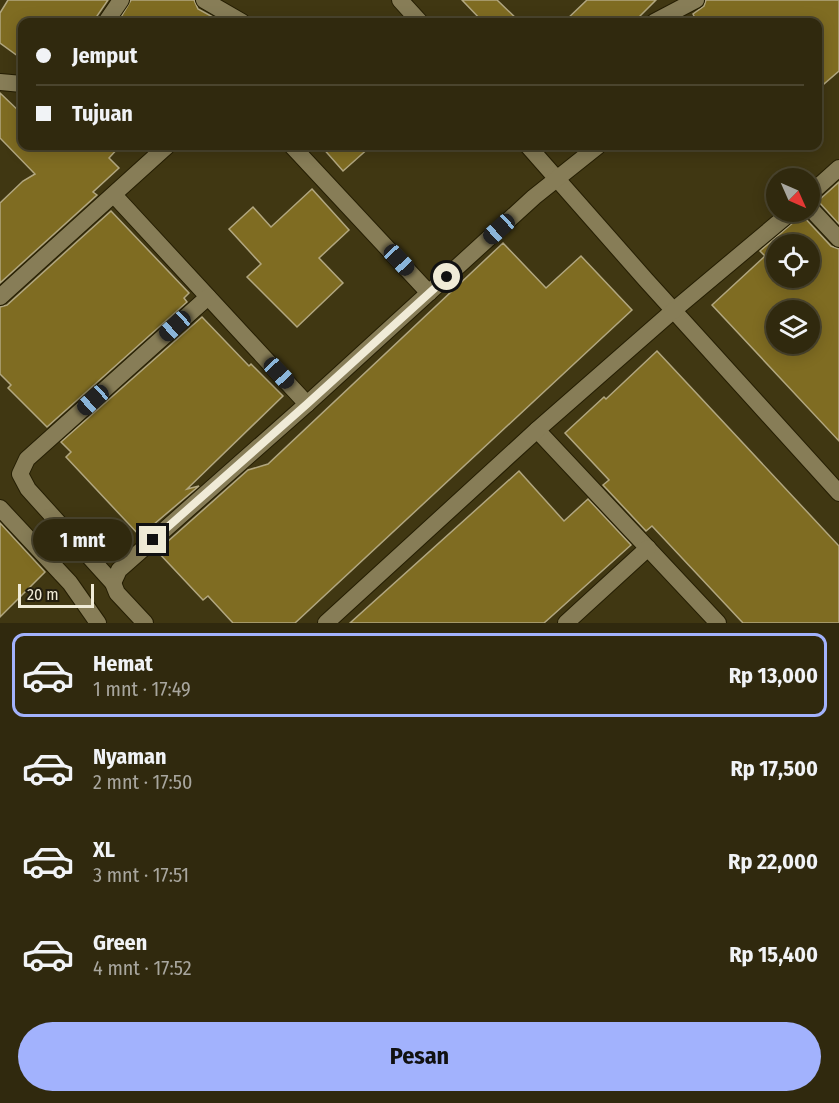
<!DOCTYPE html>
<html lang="id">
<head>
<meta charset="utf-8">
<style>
	:root { --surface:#30290e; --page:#383117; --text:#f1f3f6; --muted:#a8a69e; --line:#4b452e; --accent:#a2b2fd }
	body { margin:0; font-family:"Fira Sans Condensed",sans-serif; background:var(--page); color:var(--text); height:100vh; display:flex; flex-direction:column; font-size:22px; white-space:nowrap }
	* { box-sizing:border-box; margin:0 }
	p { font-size:20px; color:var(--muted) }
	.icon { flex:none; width:33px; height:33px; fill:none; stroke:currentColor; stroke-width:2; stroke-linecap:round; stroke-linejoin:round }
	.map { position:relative; height:623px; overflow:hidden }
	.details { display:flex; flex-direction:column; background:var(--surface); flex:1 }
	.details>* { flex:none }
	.guide { position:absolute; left:18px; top:18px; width:804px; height:132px; border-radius:12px; box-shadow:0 3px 15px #0003,0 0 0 2px var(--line); display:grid; align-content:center; height:132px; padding:0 18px; background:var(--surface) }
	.needle { width:39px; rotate:135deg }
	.tools { position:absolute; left:766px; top:168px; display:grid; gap:12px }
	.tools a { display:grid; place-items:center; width:54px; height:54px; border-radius:50%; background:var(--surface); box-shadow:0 3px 15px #0003,0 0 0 2px var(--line); font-size:30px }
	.scale { position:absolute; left:18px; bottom:15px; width:76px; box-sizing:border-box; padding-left:6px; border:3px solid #f0ebd7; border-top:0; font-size:16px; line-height:21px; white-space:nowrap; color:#f0ebd7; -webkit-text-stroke:4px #231e0f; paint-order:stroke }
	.end { position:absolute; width:27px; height:27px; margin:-14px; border:8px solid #f0ebd7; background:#111; box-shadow:0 0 0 3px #111 }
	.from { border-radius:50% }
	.bubble { position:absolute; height:42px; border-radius:21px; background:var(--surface); box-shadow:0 3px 15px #0003,0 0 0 2px var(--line); font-size:20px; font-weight:700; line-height:42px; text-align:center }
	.car { position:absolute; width:18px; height:36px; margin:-18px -9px; border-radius:8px; box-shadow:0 0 4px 2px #0007; background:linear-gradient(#222 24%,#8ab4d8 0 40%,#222 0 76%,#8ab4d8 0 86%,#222 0) }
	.guide b { display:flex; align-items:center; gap:21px; height:57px; font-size:22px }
	.guide b+b { border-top:2px solid var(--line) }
	.guide i { width:15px; height:15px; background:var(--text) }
	ul { padding:10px 0 0; list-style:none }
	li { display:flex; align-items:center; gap:18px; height:84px; margin:0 12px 9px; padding:0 6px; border:3px solid transparent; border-radius:12px }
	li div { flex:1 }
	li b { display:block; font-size:22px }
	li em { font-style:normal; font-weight:700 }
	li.active { border-color:var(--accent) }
	li>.icon { width:54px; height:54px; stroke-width:1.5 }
	.cta { display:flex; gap:12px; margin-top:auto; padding:12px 18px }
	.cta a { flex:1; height:69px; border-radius:36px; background:var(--accent); color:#111; font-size:24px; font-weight:700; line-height:69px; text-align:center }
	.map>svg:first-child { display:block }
	.building { fill:#7f6c22; stroke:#b2a780; stroke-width:1.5; fill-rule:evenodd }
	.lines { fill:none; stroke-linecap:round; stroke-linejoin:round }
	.minor-casing { stroke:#251e03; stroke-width:18 }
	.minor { stroke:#877d57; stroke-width:16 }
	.route { stroke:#f0ebd7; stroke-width:8 }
</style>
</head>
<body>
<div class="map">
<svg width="839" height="623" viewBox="0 0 839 623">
	<rect width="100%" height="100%" fill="#403712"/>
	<g class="building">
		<polygon points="8,0 108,0 97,16 96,22 22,22 22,59 0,43 0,13"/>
		<polygon points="131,0 194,0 198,9 222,22 118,22"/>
		<polygon points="462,0 497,0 520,22 483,22"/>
		<polygon points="587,0 656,0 634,22 564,22"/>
		<polygon points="706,0 839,0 839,71 818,89 818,22 697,22 693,14 704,6"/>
		<polygon points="0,93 22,114 22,146 120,146 109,158 119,168 93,192 97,195 0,283 0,203 23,181 35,174 0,138"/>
		<polygon points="321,146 371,146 343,171"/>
		<polygon points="839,182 839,224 818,201"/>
		<polygon points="312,189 349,230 319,258 343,283 297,327 247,277 261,264 229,229 253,207 271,227"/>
		<polygon points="111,211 189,293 184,298 187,302 47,427 8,388 11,385 0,374 0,307 7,305"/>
		<path d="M802 215 831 246 839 249V441L712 305 765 256 760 251ZM777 244H810V278H777ZM777 310H810V344H777Z"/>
		<polygon points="503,243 546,288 581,256 632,310 295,623 233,623 208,596 203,600 157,551 248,470 268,464"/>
		<polygon points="202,317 249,366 251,364 283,396 187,489 199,486 140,536 66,457 71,452 61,442"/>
		<polygon points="657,351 839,546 839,623 743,623 652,526 646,531 603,485 609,480 565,433 604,397 606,399"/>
		<polygon points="519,471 564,521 588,499 631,545 544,623 350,623"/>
		<polygon points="0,523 45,572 0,617"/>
	</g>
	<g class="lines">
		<g class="minor-casing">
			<g id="minor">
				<polyline points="204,0 242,22"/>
				<polyline points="400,0 420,22"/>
				<polyline points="106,22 121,0"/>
				<polyline points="654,22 696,0"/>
				<polyline points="0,82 22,84"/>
				<polyline points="292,146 429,293"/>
				<polyline points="528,146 646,280 839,493"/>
				<polyline points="810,194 839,168"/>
				<polyline points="114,195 307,404"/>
				<polyline points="810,208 839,239"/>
				<polyline points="0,297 167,146"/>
				<polyline points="537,430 718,623"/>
				<polyline points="0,508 70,583 98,623"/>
				<polyline points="113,583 119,570 307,404 534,197 598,146"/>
				<polyline points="145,623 117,593 113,583 28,489 20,474 27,459 208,297"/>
				<polyline points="326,623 537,430 674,310 791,212"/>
				<polyline points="566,623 648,548"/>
			</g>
		</g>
		<use href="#minor" class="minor"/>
	</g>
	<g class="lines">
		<polyline class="route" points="153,540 307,404 447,277"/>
	</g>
</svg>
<div class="tools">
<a><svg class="needle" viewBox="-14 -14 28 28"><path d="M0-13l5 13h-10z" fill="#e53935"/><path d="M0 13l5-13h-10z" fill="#a8a69e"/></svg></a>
<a><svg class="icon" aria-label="locate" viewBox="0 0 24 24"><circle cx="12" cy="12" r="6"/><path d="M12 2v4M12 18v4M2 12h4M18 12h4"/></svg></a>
<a><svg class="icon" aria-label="layers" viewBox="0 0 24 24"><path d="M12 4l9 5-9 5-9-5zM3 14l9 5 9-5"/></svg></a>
</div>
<div class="scale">20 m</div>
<i class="end from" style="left:447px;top:277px"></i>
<i class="end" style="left:153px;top:540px"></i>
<div class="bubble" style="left:33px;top:519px;width:99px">1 mnt</div>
<i class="car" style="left:499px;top:229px;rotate:228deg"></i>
<i class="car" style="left:399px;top:260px;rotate:137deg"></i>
<i class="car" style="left:175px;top:326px;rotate:228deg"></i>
<i class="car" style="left:279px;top:373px;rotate:137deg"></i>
<i class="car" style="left:93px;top:400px;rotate:228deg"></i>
<div class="guide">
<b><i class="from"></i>Jemput</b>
<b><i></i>Tujuan</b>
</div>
</div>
<section class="details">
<ul>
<li class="active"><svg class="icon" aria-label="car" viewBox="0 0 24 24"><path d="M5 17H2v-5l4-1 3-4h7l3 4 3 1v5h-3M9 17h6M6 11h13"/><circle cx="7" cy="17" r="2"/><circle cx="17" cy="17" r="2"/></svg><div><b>Hemat</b><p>1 mnt · 17:49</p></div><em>Rp 13,000</em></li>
<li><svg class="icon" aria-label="car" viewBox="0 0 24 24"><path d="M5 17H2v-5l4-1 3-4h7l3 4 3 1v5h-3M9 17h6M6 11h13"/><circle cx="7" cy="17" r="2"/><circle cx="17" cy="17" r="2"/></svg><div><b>Nyaman</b><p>2 mnt · 17:50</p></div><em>Rp 17,500</em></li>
<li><svg class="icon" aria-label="car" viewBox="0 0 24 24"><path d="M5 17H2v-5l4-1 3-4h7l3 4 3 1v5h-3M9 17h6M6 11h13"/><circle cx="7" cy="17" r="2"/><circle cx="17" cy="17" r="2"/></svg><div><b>XL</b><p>3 mnt · 17:51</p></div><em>Rp 22,000</em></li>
<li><svg class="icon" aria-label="car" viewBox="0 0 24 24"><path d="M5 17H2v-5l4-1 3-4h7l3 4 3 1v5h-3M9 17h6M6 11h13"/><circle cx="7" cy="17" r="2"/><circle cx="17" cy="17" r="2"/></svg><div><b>Green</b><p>4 mnt · 17:52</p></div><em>Rp 15,400</em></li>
</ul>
<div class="cta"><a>Pesan</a></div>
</section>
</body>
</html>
